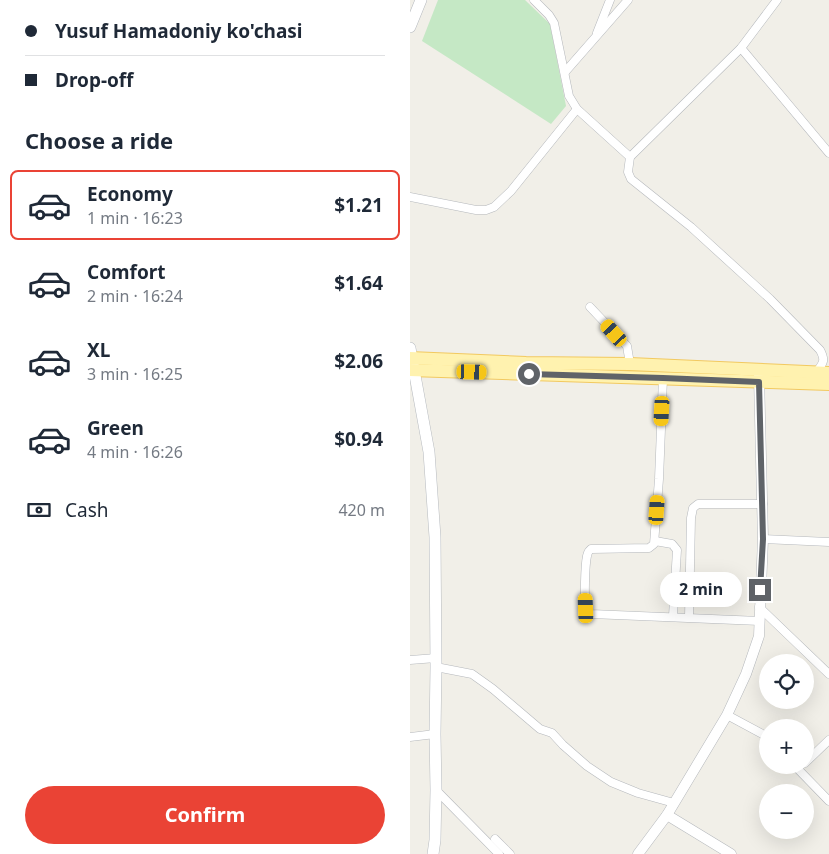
<!DOCTYPE html>
<html lang="en">
<head>
<meta charset="utf-8">
<style>
	:root { --surface:#fff; --page:#f2f2f3; --text:#1f2937; --muted:#747a83; --line:#e0e1e3; --accent:#ea4335 }
	body { margin:0; font-family:"Noto Sans",sans-serif; background:var(--page); color:var(--text); height:100vh; display:flex; flex-direction:column; font-size:19px; white-space:nowrap }
	* { box-sizing:border-box; margin:0 }
	p { font-size:16px; color:var(--muted) }
	.icon { flex:none; width:28px; height:28px; fill:none; stroke:currentColor; stroke-width:2; stroke-linecap:round; stroke-linejoin:round }
	.map { position:relative; flex:1; overflow:hidden }
	.side { display:flex; flex-direction:column; background:var(--surface); width:410px }
	.side>* { flex:none }
	.banner { display:grid; align-content:center; height:110px; padding:0 25px; background:var(--surface) }
	.tools { position:absolute; left:349px; top:654px; display:grid; gap:10px }
	.tools a { display:grid; place-items:center; width:55px; height:55px; border-radius:50%; background:var(--surface); box-shadow:0 5px 20px #0002; font-size:25px }
	.end { position:absolute; width:22px; height:22px; margin:-11px; border:6px solid #5f6368; background:#fff; box-shadow:0 0 0 2px #fff }
	.from { border-radius:50% }
	.bubble { position:absolute; height:35px; border-radius:18px; background:var(--surface); box-shadow:0 5px 20px #0002; font-size:16px; font-weight:700; line-height:35px; text-align:center }
	.car { position:absolute; width:15px; height:30px; margin:-15px -8px; border-radius:6px; box-shadow:0 0 4px 1px #0007; background:linear-gradient(#f5c518 24%,#345 0 40%,#f5c518 0 76%,#345 0 86%,#f5c518 0) }
	.banner b { display:flex; align-items:center; gap:18px; height:48px; font-size:19px }
	.banner b+b { border-top:1px solid var(--line) }
	.banner i { width:12px; height:12px; background:var(--text) }
	ul { padding:0; list-style:none }
	li { display:flex; align-items:center; gap:15px; height:70px; margin:0 10px 8px; padding:0 15px; border:2px solid transparent; border-radius:8px }
	li div { flex:1 }
	li b { display:block; font-size:19px }
	li em { font-style:normal; font-weight:700 }
	li.active { border-color:var(--accent) }
	li>.icon { width:45px; height:45px; stroke-width:1.5 }
	h2 { padding:0 25px; font-size:22px; line-height:60px }
	.pay { display:flex; align-items:center; gap:12px; height:55px; padding:0 25px; font-size:19px }
	.pay p { margin-inline-start:auto }
	.action { display:flex; gap:10px; margin-top:auto; padding:10px 25px }
	.action a { flex:1; height:58px; border-radius:30px; background:var(--accent); color:#fff; font-size:20px; font-weight:700; line-height:58px; text-align:center }
	main { display:flex; flex:1; min-height:0 }
	.map>svg:first-child { display:block }
	.green { fill:#c5e8c5 }
	.lines { fill:none; stroke-linecap:round; stroke-linejoin:round }
	.minor-casing { stroke:#b5b8bc; stroke-width:9 }
	.tertiary-casing { stroke:#b5b8bc; stroke-width:11 }
	.secondary-casing { stroke:#b6babf; stroke-width:12 }
	.primary-casing { stroke:#f2c960; stroke-width:14 }
	.minor { stroke:#fff; stroke-width:8 }
	.tertiary { stroke:#fff; stroke-width:10 }
	.secondary { stroke:#fff; stroke-width:11 }
	.primary { stroke:#fff2af; stroke-width:12 }
	.route { stroke:#5f6368; stroke-width:6 }
</style>
</head>
<body>
<main>
<section class="side">
<div class="banner">
<b><i class="from"></i>Yusuf Hamadoniy ko'chasi</b>
<b><i></i>Drop-off</b>
</div>
<h2>Choose a ride</h2>
<ul>
<li class="active"><svg class="icon" aria-label="car" viewBox="0 0 24 24"><path d="M5 17H2v-5l4-1 3-4h7l3 4 3 1v5h-3M9 17h6M6 11h13"/><circle cx="7" cy="17" r="2"/><circle cx="17" cy="17" r="2"/></svg><div><b>Economy</b><p>1 min · 16:23</p></div><em>$1.21</em></li>
<li><svg class="icon" aria-label="car" viewBox="0 0 24 24"><path d="M5 17H2v-5l4-1 3-4h7l3 4 3 1v5h-3M9 17h6M6 11h13"/><circle cx="7" cy="17" r="2"/><circle cx="17" cy="17" r="2"/></svg><div><b>Comfort</b><p>2 min · 16:24</p></div><em>$1.64</em></li>
<li><svg class="icon" aria-label="car" viewBox="0 0 24 24"><path d="M5 17H2v-5l4-1 3-4h7l3 4 3 1v5h-3M9 17h6M6 11h13"/><circle cx="7" cy="17" r="2"/><circle cx="17" cy="17" r="2"/></svg><div><b>XL</b><p>3 min · 16:25</p></div><em>$2.06</em></li>
<li><svg class="icon" aria-label="car" viewBox="0 0 24 24"><path d="M5 17H2v-5l4-1 3-4h7l3 4 3 1v5h-3M9 17h6M6 11h13"/><circle cx="7" cy="17" r="2"/><circle cx="17" cy="17" r="2"/></svg><div><b>Green</b><p>4 min · 16:26</p></div><em>$0.94</em></li>
</ul>
<div class="pay"><svg class="icon" aria-label="cash" viewBox="0 0 24 24"><path d="M3 7h18v10H3z"/><circle cx="12" cy="12" r="2"/></svg>Cash<p>420 m</p></div>
<div class="action"><a>Confirm</a></div>
</section>
<div class="map">
<svg width="419" height="854" viewBox="0 0 419 854">
	<rect width="100%" height="100%" fill="#f1efe8"/>
	<polygon class="green" points="28,0 115,0 140,24 156,106 141,124 12,41"/>
	<g class="lines">
		<g class="minor-casing">
			<g id="minor">
				<path d="M124 0 139 15 144 23 159 96 167 109 220 157 218 172 221 179 281 227 360 299 410 350C416 361 413 363 406 373"/>
				<polyline points="187,33 200,0"/>
				<polyline points="331,48 419,153"/>
				<polyline points="155,72 218,0"/>
				<polyline points="220,157 331,48 367,0"/>
				<polyline points="0,197 66,210 76,210 84,207 101,191 167,109"/>
				<polyline points="180,307 217,346 220,364"/>
				<path d="M253 378 249 479 244 544 239 548 181 549C178 552 178 552 177 556 175 565 174 600 176 608 177 613 178 612 181 614L350 621"/>
				<polyline points="353,539 419,542"/>
				<polyline points="245,541 262,544 267,550 263,616"/>
				<polyline points="349,607 419,674"/>
				<polyline points="279,617 281,518 283,508 288,504 353,504"/>
				<polyline points="0,660 26,658"/>
				<polyline points="26,667 62,674 83,689 130,729 142,733 153,745 177,766 201,782 228,793 264,803"/>
				<polyline points="317,715 358,737"/>
				<polyline points="0,737 25,734"/>
				<polyline points="395,763 419,740"/>
				<polyline points="384,765 419,801"/>
				<polyline points="26,790 89,854"/>
				<polyline points="85,839 100,854"/>
			</g>
		</g>
		<g class="tertiary-casing">
			<g id="tertiary">
				<polyline points="257,815 321,854"/>
				<polyline points="228,854 257,815 317,715 336,674 349,636 353,539 349,376"/>
			</g>
		</g>
		<g class="secondary-casing">
			<g id="secondary">
				<polyline points="0,27 11,0"/>
				<polyline points="0,348 19,452 25,537 26,667 25,734 26,790 25,840 23,854"/>
			</g>
		</g>
		<g class="primary-casing">
			<g id="primary">
				<polyline points="0,358 116,363 220,364 419,373"/>
				<polyline points="0,370 419,384"/>
			</g>
		</g>
		<use href="#minor" class="minor"/>
		<use href="#tertiary" class="tertiary"/>
		<use href="#secondary" class="secondary"/>
		<use href="#primary" class="primary"/>
	</g>
	<g class="lines">
		<polyline class="route" points="119,374 253,378 349,382 353,539 350,590"/>
	</g>
</svg>
<div class="tools">
<a><svg class="icon" aria-label="locate" viewBox="0 0 24 24"><circle cx="12" cy="12" r="6"/><path d="M12 2v4M12 18v4M2 12h4M18 12h4"/></svg></a>
<a>+</a>
<a>−</a>
</div>
<i class="end from" style="left:119px;top:374px"></i>
<i class="end" style="left:350px;top:590px"></i>
<div class="bubble" style="left:250px;top:572px;width:82px">2 min</div>
<i class="car" style="left:204px;top:333px;rotate:318deg"></i>
<i class="car" style="left:62px;top:372px;rotate:92deg"></i>
<i class="car" style="left:252px;top:411px;rotate:183deg"></i>
<i class="car" style="left:247px;top:510px;rotate:4deg"></i>
<i class="car" style="left:176px;top:608px;rotate:358deg"></i>
</div>
</main>
</body>
</html>
